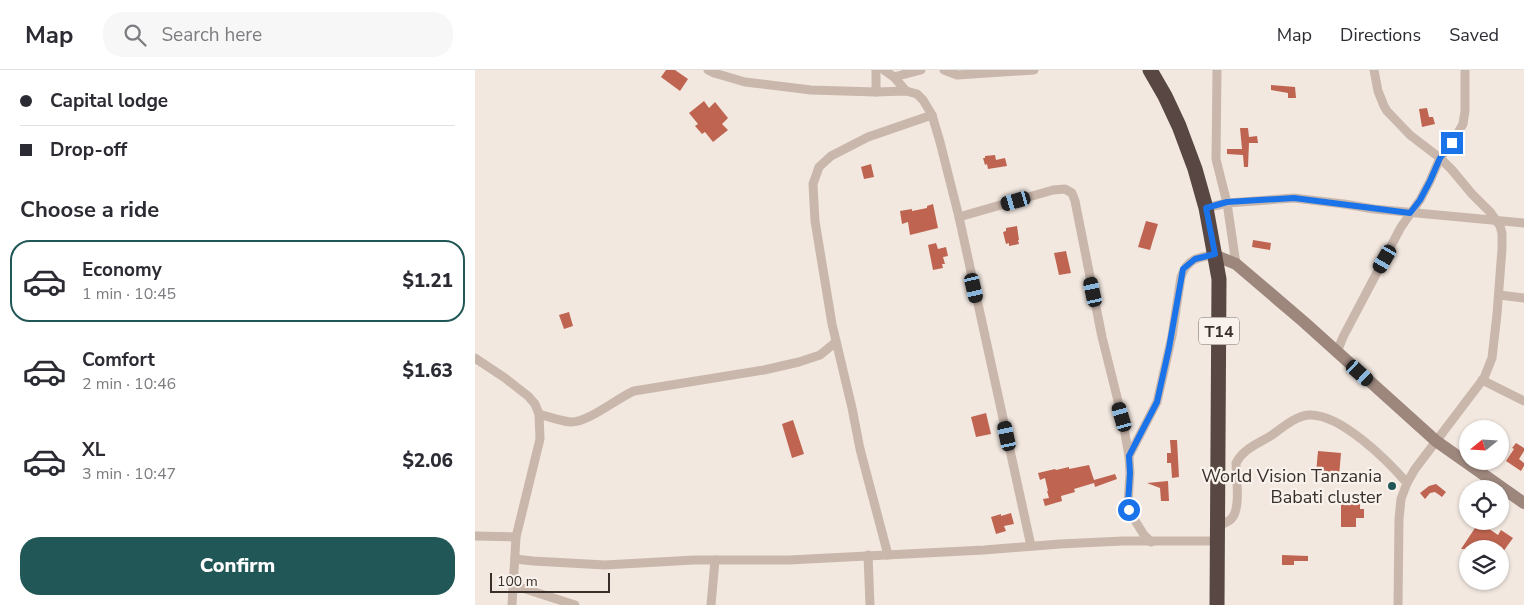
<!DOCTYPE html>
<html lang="en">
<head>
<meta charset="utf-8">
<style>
	:root { --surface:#fff; --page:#f7f7f7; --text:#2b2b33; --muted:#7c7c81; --line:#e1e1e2; --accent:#225757 }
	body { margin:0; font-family:"Nunito Sans",sans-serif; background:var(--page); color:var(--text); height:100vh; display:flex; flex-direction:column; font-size:19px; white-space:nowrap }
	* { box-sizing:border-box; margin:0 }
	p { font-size:16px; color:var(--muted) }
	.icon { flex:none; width:28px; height:28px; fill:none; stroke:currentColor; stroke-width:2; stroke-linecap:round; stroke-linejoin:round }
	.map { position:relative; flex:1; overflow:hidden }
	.side { display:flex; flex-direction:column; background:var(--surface); width:475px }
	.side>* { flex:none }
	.hud { display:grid; align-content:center; height:110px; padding:0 20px; background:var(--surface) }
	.needle { width:32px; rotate:252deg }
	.buttons { position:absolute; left:984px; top:350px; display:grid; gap:10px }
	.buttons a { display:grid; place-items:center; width:50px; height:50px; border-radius:50%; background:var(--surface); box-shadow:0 1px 4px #0004; font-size:25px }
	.scale { position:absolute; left:15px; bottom:12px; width:120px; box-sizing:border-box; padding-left:5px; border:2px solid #382e2a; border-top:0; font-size:14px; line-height:18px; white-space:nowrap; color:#382e2a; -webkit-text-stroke:4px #f9f2ec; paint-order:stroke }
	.end { position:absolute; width:22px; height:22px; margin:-11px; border:6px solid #1a73e8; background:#fff; box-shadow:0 0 0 2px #fff }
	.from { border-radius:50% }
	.car { position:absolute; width:15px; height:30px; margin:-15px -8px; border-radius:6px; box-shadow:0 0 4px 1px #0007; background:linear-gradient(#222 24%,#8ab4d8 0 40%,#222 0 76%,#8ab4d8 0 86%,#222 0) }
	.hud b { display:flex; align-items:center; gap:18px; height:48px; font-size:19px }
	.hud b+b { border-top:1px solid var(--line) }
	.hud i { width:12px; height:12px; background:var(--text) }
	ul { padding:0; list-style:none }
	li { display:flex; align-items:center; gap:15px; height:82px; margin:0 10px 8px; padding:0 10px; border:2px solid transparent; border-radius:20px }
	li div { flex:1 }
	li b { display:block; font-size:19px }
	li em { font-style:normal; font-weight:800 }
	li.selected { border-color:var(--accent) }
	li>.icon { width:45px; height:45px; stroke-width:1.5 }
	h2 { padding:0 20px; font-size:22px; line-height:60px }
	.button { display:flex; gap:10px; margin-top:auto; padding:10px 20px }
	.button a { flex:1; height:58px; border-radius:20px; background:var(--accent); color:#fff; font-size:20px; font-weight:800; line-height:58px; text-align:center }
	header { display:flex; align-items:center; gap:30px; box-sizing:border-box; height:70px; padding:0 25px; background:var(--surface); border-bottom:1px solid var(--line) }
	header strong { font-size:24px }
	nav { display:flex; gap:28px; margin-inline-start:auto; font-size:18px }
	.search { width:350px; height:45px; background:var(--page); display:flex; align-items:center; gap:12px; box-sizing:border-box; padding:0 18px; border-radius:20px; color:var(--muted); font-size:19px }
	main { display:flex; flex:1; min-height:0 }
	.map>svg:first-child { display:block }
	.building { fill:#bf6450 }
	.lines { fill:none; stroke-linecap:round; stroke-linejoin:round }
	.street { stroke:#cab7ac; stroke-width:9 }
	.secondary { stroke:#9d877d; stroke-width:12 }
	.highway { stroke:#584742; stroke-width:15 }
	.route { stroke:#1a73e8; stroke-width:6 }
	.poi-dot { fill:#225757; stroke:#f9f2ec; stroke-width:2 }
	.labels { text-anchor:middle; stroke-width:4.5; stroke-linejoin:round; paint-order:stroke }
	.shield { fill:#f9f2ec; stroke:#726964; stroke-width:1 }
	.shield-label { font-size:16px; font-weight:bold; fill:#382e2a }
	.poi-label { font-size:18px; fill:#382e2a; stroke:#f9f2ec; text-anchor:end }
</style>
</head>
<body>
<header>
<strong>Map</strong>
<div class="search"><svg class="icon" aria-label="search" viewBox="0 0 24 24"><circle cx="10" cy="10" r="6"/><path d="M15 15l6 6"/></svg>Search here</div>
<nav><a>Map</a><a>Directions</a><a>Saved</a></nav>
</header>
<main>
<section class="side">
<div class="hud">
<b><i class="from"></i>Capital lodge</b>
<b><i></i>Drop-off</b>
</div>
<h2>Choose a ride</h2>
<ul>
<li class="selected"><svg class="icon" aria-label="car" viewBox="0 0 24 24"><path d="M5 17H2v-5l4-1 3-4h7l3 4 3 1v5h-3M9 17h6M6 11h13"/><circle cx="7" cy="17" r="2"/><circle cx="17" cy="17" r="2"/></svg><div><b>Economy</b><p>1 min · 10:45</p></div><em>$1.21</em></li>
<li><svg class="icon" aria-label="car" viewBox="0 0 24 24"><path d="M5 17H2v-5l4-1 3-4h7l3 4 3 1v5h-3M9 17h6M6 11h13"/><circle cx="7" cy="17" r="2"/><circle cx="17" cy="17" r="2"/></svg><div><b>Comfort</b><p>2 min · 10:46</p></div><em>$1.63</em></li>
<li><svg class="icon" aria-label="car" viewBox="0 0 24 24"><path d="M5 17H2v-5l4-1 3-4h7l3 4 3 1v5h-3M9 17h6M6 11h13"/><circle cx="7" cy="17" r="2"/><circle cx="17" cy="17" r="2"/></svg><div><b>XL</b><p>3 min · 10:47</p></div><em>$2.06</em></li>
</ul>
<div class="button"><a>Confirm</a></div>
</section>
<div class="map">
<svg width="1049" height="535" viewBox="0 0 1049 535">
	<rect width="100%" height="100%" fill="#f2e8e0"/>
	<g class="building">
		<polygon points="191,0 200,0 213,9 205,21 186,7"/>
		<polygon points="796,15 820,17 821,28 813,28 813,23 796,20"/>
		<polygon points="229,31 234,38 240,32 253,48 247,54 253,60 238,72 230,62 227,64 220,56 223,54 214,43"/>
		<polygon points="952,38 954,47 958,47 960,54 947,57 944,39"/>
		<polygon points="765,58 773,58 774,67 782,66 783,73 774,73 773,97 769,97 768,85 752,84 752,79 767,79"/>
		<polygon points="520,85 521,90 530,88 532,96 513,99 512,94 510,95 508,88 510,88 510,86"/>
		<polygon points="396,94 399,107 389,109 386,97"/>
		<polygon points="458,134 463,158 435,165 433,152 427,154 425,141 437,139 437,141 452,138 452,136"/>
		<polygon points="671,151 683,154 675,180 663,177"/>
		<polygon points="542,156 544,170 543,170 544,174 534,176 534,173 531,174 528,162 531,161 531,158"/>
		<polygon points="778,170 796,173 795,180 777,177"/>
		<polygon points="461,173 463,179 471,177 473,186 468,187 470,194 467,194 468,198 458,200 453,175"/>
		<polygon points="591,181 596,203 584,205 579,183"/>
		<polygon points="94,242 98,256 89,259 84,245"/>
		<polygon points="511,343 516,364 501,367 496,347"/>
		<polygon points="318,350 329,384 317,388 307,354"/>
		<polygon points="695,370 702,370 704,407 697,408 696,393 692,393 692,383 696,383"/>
		<polygon points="1041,373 1049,378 1049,381 1044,389 1049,393 1049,396 1046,401 1031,391 1039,379 1037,378"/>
		<polygon points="843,381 866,383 864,406 841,403"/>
		<polygon points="614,395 619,410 640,404 642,409 620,417 619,413 599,419 600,422 586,426 587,431 570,436 568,429 574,428 572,421 573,421 570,408 565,410 563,403 580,399 581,400 594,397 594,399"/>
		<polygon points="693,411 694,431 686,431 685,418 672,413"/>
		<polygon points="961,414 971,422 967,427 960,422 955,423 950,429 945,423 954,416"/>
		<polygon points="866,426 885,426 885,439 889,439 889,448 881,448 881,457 866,457"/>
		<polygon points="536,443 539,454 529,456 531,461 521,464 516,447 526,444 526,446"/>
		<polygon points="1004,452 1023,465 1026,460 1038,468 1025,486 1025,479 986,479"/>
		<polygon points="807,485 833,486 833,491 819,491 819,495 807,495"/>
	</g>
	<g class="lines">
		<g class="street">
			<polyline points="233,0 239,3 270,12 336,20 401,22 431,21 442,24 448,30 457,45 465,72 484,147 556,476"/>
			<polyline points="409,0 419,7 431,21"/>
			<polyline points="469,0 482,5 559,0"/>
			<polyline points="742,0 741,89 752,133 761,194"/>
			<polyline points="899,0 903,21 909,36 912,41 935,65 965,88 977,100 997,124 1016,143 1025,156 1027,163 1027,179 1022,244 1017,288 1009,308 940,399 932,413 926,429 924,449 923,535"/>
			<polyline points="419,7 446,0"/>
			<polyline points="401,22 401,0"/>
			<polyline points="731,138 752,133 819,128 869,134 899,139 1049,153"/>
			<polyline points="484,147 578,120 590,119 597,123 600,131 627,267 647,347 654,386 655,403 653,433 656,444 669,465 676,472"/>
			<polyline points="1024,225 1049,228"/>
			<polyline points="862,282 868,267 926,157 945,130 955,111 965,88 977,73 988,54 990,41 990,0"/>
			<polyline points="0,288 30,308 53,326 60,334 64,344 65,369 41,467 37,535"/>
			<polyline points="1007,310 1049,331"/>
			<path d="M64 344C75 347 85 351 95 352 113 353 142 328 159 321L289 300 324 292 345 285 361 272"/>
			<path d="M654 386 682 332 697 266 706 207C712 189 723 187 739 185"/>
			<path d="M743 456C748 454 754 452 757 448 766 438 761 406 761 393 769 378 783 374 797 365 807 358 820 346 834 345 865 343 913 391 932 413"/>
			<polyline points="0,466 41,467"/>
			<polyline points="393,485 395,535"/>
			<polyline points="413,485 385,379 377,338 357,254 340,151 338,114 344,97 356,86 393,67 457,45"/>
			<polyline points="40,489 58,491 130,495 219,490 314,490 509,480 585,474 648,471 743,471"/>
			<polyline points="38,515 100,535"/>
			<polyline points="236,535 240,490"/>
		</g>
		<polyline class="secondary" points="739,185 761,194 829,252 961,371 1049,433"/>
		<polyline class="highway" points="675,0 690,26 704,56 720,99 731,138 744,209 742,535"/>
	</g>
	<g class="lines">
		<polyline class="route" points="654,440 653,433 655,403 654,386 682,332 694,278 708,199 720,189 740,184 731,138 752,132 819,128 935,143 945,130 955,111 965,88 977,73"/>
	</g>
	<circle class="poi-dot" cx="917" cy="416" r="5"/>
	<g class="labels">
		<rect class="shield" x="724" y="247.5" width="40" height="27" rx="4"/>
		<g class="shield-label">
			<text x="744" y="267">T14</text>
		</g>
		<g class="poi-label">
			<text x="907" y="412">World Vision Tanzania<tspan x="907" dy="21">Babati cluster</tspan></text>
		</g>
	</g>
</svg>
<div class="buttons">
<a><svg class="needle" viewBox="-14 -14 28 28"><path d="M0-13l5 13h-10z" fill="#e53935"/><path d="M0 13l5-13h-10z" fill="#7c7c81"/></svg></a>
<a><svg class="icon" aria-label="locate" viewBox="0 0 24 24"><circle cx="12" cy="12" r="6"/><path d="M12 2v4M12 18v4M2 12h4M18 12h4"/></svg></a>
<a><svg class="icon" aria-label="layers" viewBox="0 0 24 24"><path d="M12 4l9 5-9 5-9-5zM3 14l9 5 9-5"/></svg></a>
</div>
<div class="scale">100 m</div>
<i class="end from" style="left:654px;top:440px"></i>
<i class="end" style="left:977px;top:73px"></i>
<i class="car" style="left:541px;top:131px;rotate:254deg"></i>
<i class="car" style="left:910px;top:189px;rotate:210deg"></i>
<i class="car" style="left:499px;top:218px;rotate:167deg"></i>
<i class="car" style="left:618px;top:222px;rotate:348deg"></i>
<i class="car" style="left:885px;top:303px;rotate:132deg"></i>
<i class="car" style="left:647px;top:347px;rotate:344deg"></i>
<i class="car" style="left:532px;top:366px;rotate:348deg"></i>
</div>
</main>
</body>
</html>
